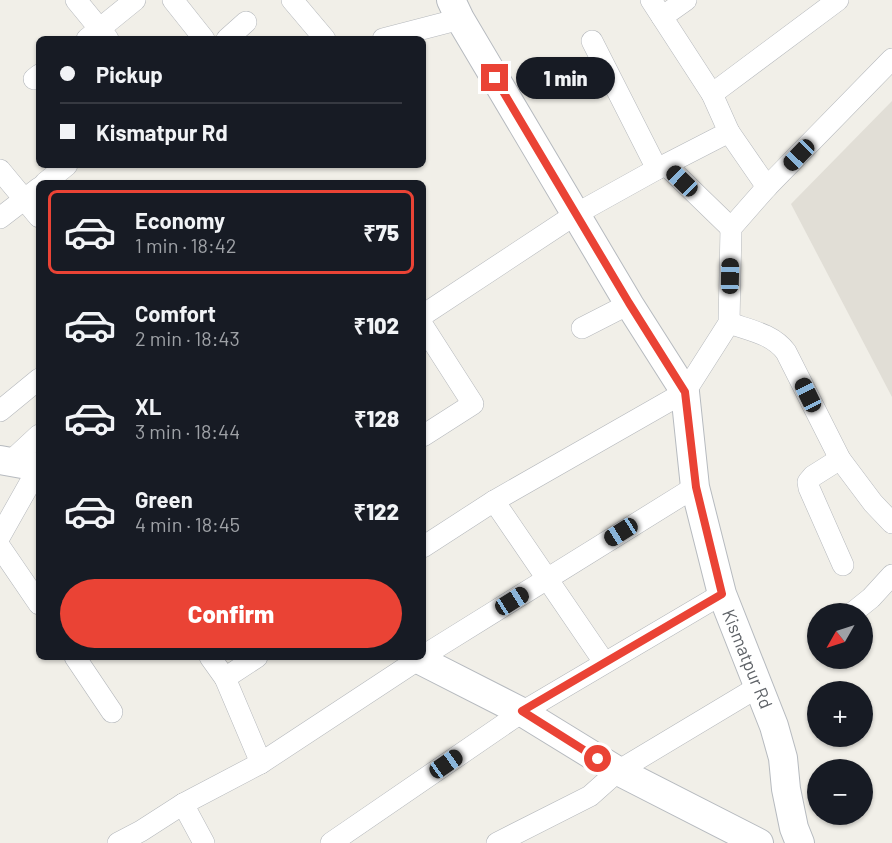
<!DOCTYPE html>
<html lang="en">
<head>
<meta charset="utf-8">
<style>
	:root { --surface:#171b24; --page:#20242c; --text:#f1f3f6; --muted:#9ea1a6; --line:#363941; --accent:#ea4335 }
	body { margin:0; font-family:Barlow,sans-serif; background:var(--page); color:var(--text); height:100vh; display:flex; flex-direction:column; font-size:22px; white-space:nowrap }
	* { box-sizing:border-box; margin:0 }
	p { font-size:20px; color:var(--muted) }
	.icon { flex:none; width:33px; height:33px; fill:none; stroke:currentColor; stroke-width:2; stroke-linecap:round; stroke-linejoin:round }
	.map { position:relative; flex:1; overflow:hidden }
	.sheet { position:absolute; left:36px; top:180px; width:390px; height:480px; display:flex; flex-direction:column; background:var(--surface); border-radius:9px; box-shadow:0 2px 4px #0004 }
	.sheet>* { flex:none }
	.hud { position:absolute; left:36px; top:36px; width:390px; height:132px; border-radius:9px; box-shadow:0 2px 4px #0004; display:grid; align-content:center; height:132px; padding:0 24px; background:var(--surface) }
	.needle { width:39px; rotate:231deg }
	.buttons { position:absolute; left:807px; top:603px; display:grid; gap:12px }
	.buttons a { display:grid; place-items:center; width:66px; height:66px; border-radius:50%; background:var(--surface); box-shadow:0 2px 4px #0004; font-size:30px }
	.end { position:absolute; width:27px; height:27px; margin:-14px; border:8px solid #ea4335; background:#fff; box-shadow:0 0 0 3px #fff }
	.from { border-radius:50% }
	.bubble { position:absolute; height:42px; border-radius:21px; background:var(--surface); box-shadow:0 2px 4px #0004; font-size:20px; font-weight:800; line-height:42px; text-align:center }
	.car { position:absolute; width:18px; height:36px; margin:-18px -9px; border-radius:8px; box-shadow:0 0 4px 2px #0007; background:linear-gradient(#222 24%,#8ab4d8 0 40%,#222 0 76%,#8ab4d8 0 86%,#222 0) }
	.hud b { display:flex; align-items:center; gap:21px; height:57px; font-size:22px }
	.hud b+b { border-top:2px solid var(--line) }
	.hud i { width:15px; height:15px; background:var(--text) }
	ul { padding:10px 0 0; list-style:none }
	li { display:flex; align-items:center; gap:18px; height:84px; margin:0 12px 9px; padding:0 12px; border:3px solid transparent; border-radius:9px }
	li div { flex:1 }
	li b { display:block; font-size:22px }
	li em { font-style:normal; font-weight:800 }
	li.on { border-color:var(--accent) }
	li>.icon { width:54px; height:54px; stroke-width:1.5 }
	.primary-button { display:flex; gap:12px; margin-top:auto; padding:12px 24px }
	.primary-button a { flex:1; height:69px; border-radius:36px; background:var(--accent); color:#fff; font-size:24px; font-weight:800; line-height:69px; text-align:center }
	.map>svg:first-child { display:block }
	.education { fill:#e1ded6 }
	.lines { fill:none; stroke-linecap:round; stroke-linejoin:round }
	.street-casing { stroke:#b5b8bc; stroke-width:22 }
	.secondary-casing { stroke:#b6babf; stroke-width:30 }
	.street { stroke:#fff; stroke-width:21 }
	.secondary { stroke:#fff; stroke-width:28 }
	.route { stroke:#ea4335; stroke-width:8 }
	.labels { text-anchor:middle; stroke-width:5; stroke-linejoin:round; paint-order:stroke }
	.street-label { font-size:18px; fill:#5f6368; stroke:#fff }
</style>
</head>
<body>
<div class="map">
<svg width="892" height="843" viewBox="0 0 892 843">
	<rect width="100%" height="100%" fill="#f1efe8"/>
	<polygon class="education" points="892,101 892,397 791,204"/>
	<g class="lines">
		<g class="street-casing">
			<g id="street">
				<polyline points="76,0 108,39"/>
				<polyline points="173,0 204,39"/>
				<polyline points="292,0 325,39"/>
				<polyline points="662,17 686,0"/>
				<polyline points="87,39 135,0"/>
				<polyline points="227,39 246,22"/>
				<polyline points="383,39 460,19"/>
				<polyline points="592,41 657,169 729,132 712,94 651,0"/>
				<polyline points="34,79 39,75"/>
				<polyline points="712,94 838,0"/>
				<polyline points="729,132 767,187"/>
				<polyline points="666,165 731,228"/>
				<polyline points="0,170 39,217"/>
				<polyline points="45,183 67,165"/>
				<polyline points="0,218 39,188"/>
				<polyline points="423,315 576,214 657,169"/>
				<path d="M729 323C749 330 773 334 786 352L840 459 873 503 892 523"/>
				<polyline points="423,326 473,404 423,436"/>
				<polyline points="582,328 629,304"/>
				<polyline points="0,411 39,379"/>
				<polyline points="840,459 813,476 808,482 809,488 843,565"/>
				<polyline points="11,461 39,435"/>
				<polyline points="494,501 604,662"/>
				<polyline points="0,536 39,467"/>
				<polyline points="0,547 39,604"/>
				<polyline points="423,547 494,501 685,392 729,323 731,228 767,187 892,59"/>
				<polyline points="851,614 871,598 892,575"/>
				<polyline points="423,656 695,487"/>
				<polyline points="75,657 112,712"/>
				<polyline points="210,657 225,678 261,763"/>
				<polyline points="225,678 257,657"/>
				<polyline points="183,804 204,843"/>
				<polyline points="118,843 141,831 183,804 261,763 422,657"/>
				<polyline points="331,843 522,712 722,594"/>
				<polyline points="497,843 590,796 618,771 758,687"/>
			</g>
		</g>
		<g class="secondary-casing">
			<g id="secondary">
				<polyline points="451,0 460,19 629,304 685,392 695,487 722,594 774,726 783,758 786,789 794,828 800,843"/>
				<polyline points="0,460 39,467"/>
				<polyline points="414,657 522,712 618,771 759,843"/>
			</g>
		</g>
		<use href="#street" class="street"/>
		<use href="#secondary" class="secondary"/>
	</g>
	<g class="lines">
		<polyline class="route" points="495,78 629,303 685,392 696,487 722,594 522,711 598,759"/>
	</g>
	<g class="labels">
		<g class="street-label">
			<text transform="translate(747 659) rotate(68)" y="6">Kismatpur Rd</text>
		</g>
	</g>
</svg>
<div class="buttons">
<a><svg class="needle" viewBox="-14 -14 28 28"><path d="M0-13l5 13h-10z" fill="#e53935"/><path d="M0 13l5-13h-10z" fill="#9ea1a6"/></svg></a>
<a>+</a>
<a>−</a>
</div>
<i class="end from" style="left:598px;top:759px"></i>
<i class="end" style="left:495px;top:78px"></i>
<div class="bubble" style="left:516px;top:57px;width:99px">1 min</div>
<i class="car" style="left:799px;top:155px;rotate:224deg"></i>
<i class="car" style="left:682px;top:181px;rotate:314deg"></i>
<i class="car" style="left:730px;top:276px;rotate:1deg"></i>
<i class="car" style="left:808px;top:395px;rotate:334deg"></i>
<i class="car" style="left:621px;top:532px;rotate:238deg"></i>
<i class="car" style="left:512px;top:601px;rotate:58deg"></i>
<i class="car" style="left:446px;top:764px;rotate:55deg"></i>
<div class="hud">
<b><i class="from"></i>Pickup</b>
<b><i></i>Kismatpur Rd</b>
</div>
<section class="sheet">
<ul>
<li class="on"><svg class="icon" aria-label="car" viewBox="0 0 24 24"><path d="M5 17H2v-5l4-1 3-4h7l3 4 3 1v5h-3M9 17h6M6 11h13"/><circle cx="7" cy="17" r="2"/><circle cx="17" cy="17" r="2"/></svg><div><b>Economy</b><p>1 min · 18:42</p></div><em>₹75</em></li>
<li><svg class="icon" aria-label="car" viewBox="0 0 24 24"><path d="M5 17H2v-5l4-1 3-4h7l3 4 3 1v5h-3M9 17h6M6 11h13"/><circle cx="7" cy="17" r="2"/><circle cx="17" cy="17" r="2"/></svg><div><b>Comfort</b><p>2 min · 18:43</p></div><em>₹102</em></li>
<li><svg class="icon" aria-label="car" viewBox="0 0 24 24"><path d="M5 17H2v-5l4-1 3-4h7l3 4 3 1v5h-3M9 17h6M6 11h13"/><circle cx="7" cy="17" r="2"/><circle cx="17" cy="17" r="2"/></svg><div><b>XL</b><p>3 min · 18:44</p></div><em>₹128</em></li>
<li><svg class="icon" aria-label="car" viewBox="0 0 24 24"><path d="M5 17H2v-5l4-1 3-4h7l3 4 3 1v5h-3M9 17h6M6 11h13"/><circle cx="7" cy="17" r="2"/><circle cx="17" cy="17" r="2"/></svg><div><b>Green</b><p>4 min · 18:45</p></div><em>₹122</em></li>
</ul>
<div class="primary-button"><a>Confirm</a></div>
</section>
</div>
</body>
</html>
